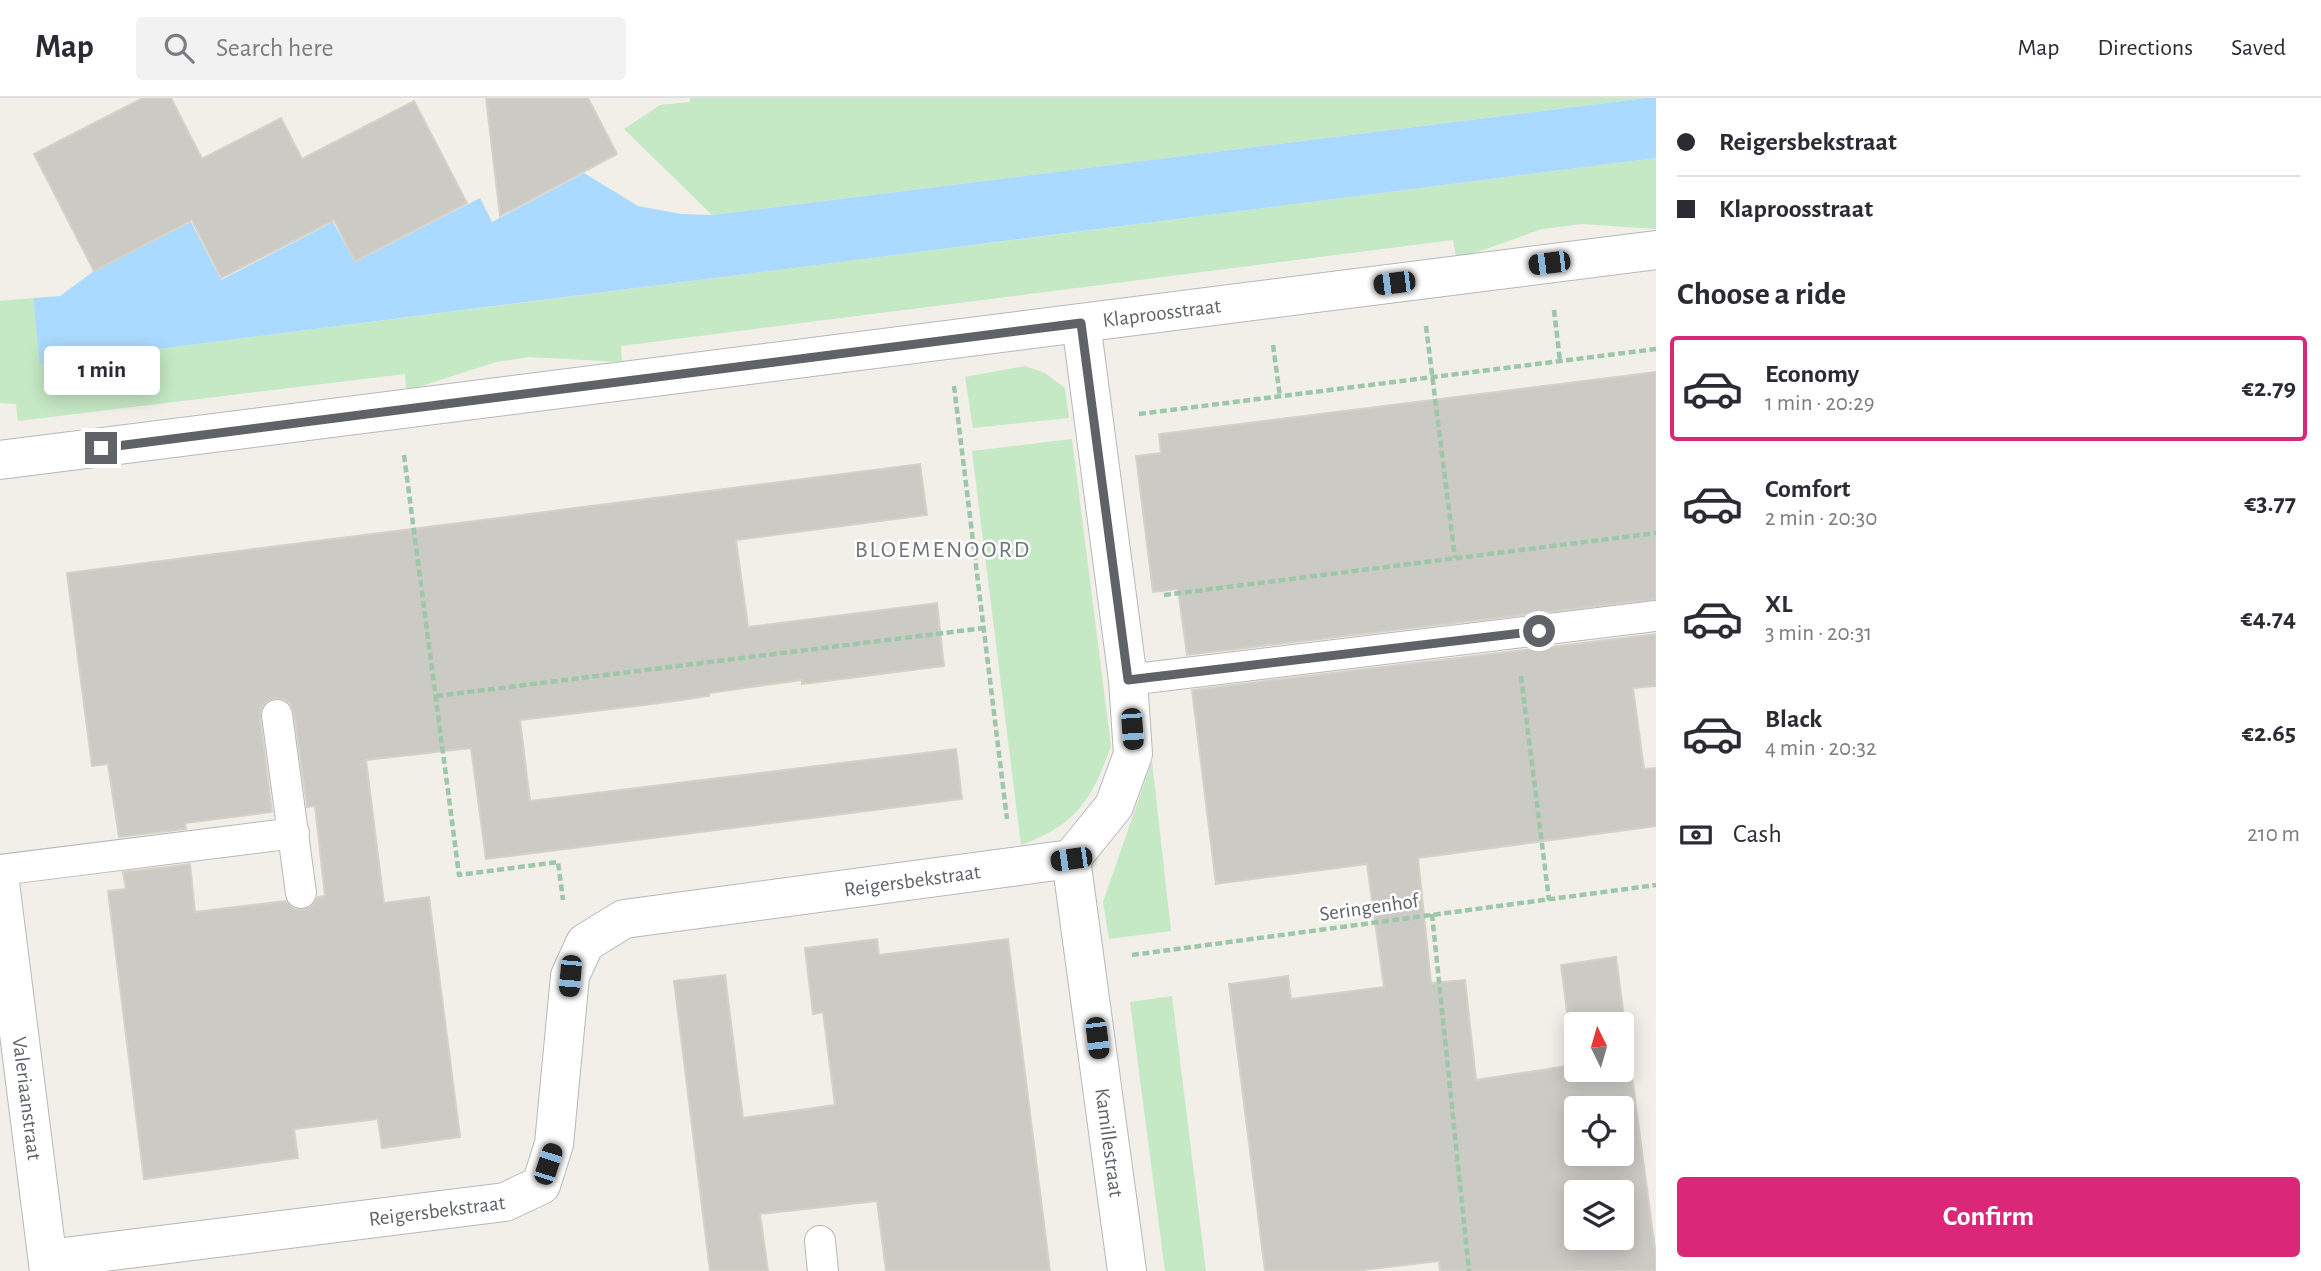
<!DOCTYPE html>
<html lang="en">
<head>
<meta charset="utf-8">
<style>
	:root { --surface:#fff; --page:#f2f2f3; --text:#2b2b33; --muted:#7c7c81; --line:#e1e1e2; --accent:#db2777 }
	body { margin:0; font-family:"Alegreya Sans",sans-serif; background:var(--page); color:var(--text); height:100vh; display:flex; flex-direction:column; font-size:26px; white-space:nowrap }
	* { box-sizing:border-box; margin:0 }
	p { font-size:23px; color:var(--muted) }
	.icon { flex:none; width:38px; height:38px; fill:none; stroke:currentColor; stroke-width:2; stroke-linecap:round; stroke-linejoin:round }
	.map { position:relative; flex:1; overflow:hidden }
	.drawer { display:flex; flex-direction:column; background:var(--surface); width:665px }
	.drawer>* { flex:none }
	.hud { display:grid; align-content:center; height:154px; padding:0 21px; background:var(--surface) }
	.needle { width:46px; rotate:355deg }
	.fabs { position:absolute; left:1564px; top:914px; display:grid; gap:14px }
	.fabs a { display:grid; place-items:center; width:70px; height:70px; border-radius:7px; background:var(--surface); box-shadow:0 4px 18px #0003; font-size:35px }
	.end { position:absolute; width:32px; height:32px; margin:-16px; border:9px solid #5f6368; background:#fff; box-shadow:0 0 0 4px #fff }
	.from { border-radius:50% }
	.bubble { position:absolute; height:49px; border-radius:7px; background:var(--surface); box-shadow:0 4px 18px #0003; font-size:23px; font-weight:700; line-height:49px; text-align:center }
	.car { position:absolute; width:21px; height:42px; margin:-21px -10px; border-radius:9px; box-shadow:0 0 5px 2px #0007; background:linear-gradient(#222 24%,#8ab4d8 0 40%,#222 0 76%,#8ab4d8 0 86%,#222 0) }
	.hud b { display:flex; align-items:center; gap:24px; height:66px; font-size:26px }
	.hud b+b { border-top:2px solid var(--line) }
	.hud i { width:18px; height:18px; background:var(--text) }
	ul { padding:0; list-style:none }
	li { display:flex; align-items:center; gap:21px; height:105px; margin:0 14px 10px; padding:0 7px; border:4px solid transparent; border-radius:7px }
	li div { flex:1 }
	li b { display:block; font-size:26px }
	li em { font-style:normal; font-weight:700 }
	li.active { border-color:var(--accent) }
	li>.icon { width:63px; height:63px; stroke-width:1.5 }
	h2 { padding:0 21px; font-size:32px; line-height:84px }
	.pay { display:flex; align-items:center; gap:18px; height:77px; padding:0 21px; font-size:26px }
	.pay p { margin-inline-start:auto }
	.button { display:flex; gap:14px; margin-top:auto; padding:14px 21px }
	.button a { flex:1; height:80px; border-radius:7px; background:var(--accent); color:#fff; font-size:28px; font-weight:700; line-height:80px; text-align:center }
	header { display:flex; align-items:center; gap:42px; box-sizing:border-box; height:98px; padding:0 35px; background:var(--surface); border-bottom:2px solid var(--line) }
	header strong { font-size:33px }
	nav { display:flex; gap:38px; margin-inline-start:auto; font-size:24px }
	.search { width:490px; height:63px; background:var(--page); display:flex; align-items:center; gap:18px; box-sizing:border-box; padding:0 24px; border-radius:7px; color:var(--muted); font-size:26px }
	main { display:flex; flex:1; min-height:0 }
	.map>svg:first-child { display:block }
	.green { fill:#c5e8c5 }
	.water { fill:#aadaff }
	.building { fill:#cccac5; stroke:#d6d1c6; stroke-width:2; fill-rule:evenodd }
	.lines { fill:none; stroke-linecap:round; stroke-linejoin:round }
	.lane-casing { stroke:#b5b8bc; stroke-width:32 }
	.street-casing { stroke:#b5b8bc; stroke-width:40 }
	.path { stroke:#9cc7a9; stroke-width:4.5; stroke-dasharray:7 3.5; stroke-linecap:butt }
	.lane { stroke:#fff; stroke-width:30 }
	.street { stroke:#fff; stroke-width:38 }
	.route { stroke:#5f6368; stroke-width:9 }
	.labels { text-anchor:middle; stroke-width:5; stroke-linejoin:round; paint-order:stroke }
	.street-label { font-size:21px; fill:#5f6368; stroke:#fff }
	.quarter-label { font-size:24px; letter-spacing:2px; fill:#70757a; stroke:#fff }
</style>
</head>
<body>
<header>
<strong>Map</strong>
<div class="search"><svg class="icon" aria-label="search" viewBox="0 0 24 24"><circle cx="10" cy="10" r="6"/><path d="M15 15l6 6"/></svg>Search here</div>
<nav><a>Map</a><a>Directions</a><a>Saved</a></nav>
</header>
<main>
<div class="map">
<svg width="1656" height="1173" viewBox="0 0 1656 1173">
	<rect width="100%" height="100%" fill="#f1efe8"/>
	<g class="green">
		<polygon points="690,0 1645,0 712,117 624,31 660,7 690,4"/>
		<polygon points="1656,60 1656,131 1582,126 1542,131 1469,157 1456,159 1453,142 621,248 622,264 529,259 496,264 415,290 406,290 405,276 18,323 16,306 0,305 0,203 33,200 41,266"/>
		<polygon points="1025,268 1045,275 1065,290 1069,320 973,330 965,279"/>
		<path d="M1072 341 1111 648C1092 702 1076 727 1021 747L972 353Z"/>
		<polygon points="1152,663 1171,833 1109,841 1103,804"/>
		<polygon points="1172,898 1206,1173 1165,1173 1130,904"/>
	</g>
	<polygon class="water" points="1645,0 1656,0 1656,60 40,266 33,200 60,198 94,173 191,124 221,182 333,124 355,164 480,100 492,124 584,75 638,108 681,116 712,117"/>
	<g class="building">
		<polygon points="143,0 171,0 202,61 281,20 302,61 414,3 467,105 355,163 334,122 221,180 192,122 94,173 34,56"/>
		<polygon points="486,0 588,0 617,56 500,118"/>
		<polygon points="1656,274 1656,501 1187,557 1178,491 1153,494 1136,358 1161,355 1159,336"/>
		<polygon points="920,366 927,417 736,442 748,529 937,505 944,568 802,586 802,582 709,595 709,598 660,605 520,622 530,703 956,651 962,701 486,761 471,650 366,662 384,805 429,799 460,1039 382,1050 378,1021 294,1031 298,1060 144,1081 108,793 126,791 123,774 190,766 195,814 286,803 294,811 304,812 312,808 318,799 325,798 315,708 307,709 294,614 291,607 284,601 274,600 266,604 261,610 260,619 272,714 185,725 186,731 119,739 108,666 92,668 67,475"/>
		<path d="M1656 536V588L1633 590 1644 671 1656 670V728L1418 760 1431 885 1465 882 1476 982 1574 967 1561 867 1616 859 1656 1158V1173H1440L1439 1163 1354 1173H1265L1229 886 1288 878 1291 901 1384 889 1367 766 1216 786 1192 592ZM1577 926H1622V971H1577ZM1577 1010H1622V1055H1577ZM1577 1094H1622V1139H1577Z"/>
		<polygon points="877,841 879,857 1008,841 1050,1173 886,1173 877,1103 760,1116 768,1173 710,1173 674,883 725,877 743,1020 835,1007 823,914 813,916 805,850"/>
	</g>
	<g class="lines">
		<g class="lane-casing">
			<g id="lane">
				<polyline points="1128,582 1656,518"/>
				<polyline points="277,617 301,795"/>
				<polyline points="0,772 294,735"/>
				<polyline points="820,1143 823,1173"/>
			</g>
		</g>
		<g class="street-casing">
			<g id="street">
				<path id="s1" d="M1081 225 1128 582 1133 656 1114 708 1071 761 1127 1173"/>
				<path id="s2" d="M0 362 1656 152"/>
				<path id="s3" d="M0 785 49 1173"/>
				<path id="s4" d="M48 1161 505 1104 541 1087 554 1046 570 878 585 845 624 821 1071 761"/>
			</g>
		</g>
		<g class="path">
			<polyline points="1554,212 1560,263"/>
			<polyline points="1426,228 1455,460"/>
			<polyline points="1273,247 1280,299"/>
			<polyline points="954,288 1007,721"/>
			<polyline points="1139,316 1656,251"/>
			<polyline points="404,357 459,777 558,764 563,802"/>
			<polyline points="1164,497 1656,435"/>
			<polyline points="1521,578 1549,802"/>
			<polyline points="436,598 984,530"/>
			<polyline points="1432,816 1469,1173"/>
			<polyline points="1132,857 1656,787"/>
		</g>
		<use href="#lane" class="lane"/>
		<use href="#street" class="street"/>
	</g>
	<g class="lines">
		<polyline class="route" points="101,350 1081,225 1128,582 1539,533"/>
	</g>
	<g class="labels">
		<g class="street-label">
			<text dy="7" stroke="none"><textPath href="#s2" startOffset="1171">Klaproosstraat</textPath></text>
			<text dy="7" stroke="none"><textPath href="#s4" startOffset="1085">Reigersbekstraat</textPath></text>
			<text transform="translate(1369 809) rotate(-8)" y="7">Seringenhof</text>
			<text dy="7" stroke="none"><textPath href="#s3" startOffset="217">Valeriaanstraat</textPath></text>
			<text dy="7" stroke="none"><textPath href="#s1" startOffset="844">Kamillestraat</textPath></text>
			<text dy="7" stroke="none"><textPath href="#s4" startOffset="392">Reigersbekstraat</textPath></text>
		</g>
		<g class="quarter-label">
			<text x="943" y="459">BLOEMENOORD</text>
		</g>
	</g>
</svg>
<div class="fabs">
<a><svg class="needle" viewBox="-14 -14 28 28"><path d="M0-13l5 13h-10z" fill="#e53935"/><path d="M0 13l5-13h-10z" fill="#7c7c81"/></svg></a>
<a><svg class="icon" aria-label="locate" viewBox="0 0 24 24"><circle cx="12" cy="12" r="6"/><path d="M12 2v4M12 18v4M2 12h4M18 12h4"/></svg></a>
<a><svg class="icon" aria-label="layers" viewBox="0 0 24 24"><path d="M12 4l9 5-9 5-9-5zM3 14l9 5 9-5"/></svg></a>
</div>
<i class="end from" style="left:1539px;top:533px"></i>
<i class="end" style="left:101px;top:350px"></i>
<div class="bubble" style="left:44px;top:248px;width:116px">1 min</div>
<i class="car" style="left:1549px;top:165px;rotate:263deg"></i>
<i class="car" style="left:1394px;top:185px;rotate:263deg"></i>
<i class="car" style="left:1132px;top:631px;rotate:176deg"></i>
<i class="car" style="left:1071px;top:761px;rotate:262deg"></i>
<i class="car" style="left:570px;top:878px;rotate:185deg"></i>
<i class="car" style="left:1097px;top:940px;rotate:173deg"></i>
<i class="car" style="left:548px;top:1066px;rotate:18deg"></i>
</div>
<section class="drawer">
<div class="hud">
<b><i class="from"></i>Reigersbekstraat</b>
<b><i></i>Klaproosstraat</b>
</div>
<h2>Choose a ride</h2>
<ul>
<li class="active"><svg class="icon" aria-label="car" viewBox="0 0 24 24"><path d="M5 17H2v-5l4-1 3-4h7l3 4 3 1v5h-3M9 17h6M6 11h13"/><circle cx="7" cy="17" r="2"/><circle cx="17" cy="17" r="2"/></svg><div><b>Economy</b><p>1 min · 20:29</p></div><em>€2.79</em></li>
<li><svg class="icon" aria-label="car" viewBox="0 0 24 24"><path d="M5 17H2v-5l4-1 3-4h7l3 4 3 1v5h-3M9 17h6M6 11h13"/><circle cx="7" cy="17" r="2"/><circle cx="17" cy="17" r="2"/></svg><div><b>Comfort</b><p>2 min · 20:30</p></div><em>€3.77</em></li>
<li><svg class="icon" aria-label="car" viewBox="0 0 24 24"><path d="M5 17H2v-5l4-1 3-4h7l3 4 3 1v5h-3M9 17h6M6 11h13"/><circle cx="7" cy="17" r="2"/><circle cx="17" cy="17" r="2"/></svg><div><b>XL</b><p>3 min · 20:31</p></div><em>€4.74</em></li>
<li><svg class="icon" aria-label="car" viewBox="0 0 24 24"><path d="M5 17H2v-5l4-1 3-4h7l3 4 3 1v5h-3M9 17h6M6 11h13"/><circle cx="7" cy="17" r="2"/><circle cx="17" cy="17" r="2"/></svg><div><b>Black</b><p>4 min · 20:32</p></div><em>€2.65</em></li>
</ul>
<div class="pay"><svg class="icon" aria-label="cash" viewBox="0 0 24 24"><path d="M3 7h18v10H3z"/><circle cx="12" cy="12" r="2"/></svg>Cash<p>210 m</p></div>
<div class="button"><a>Confirm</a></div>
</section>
</main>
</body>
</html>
